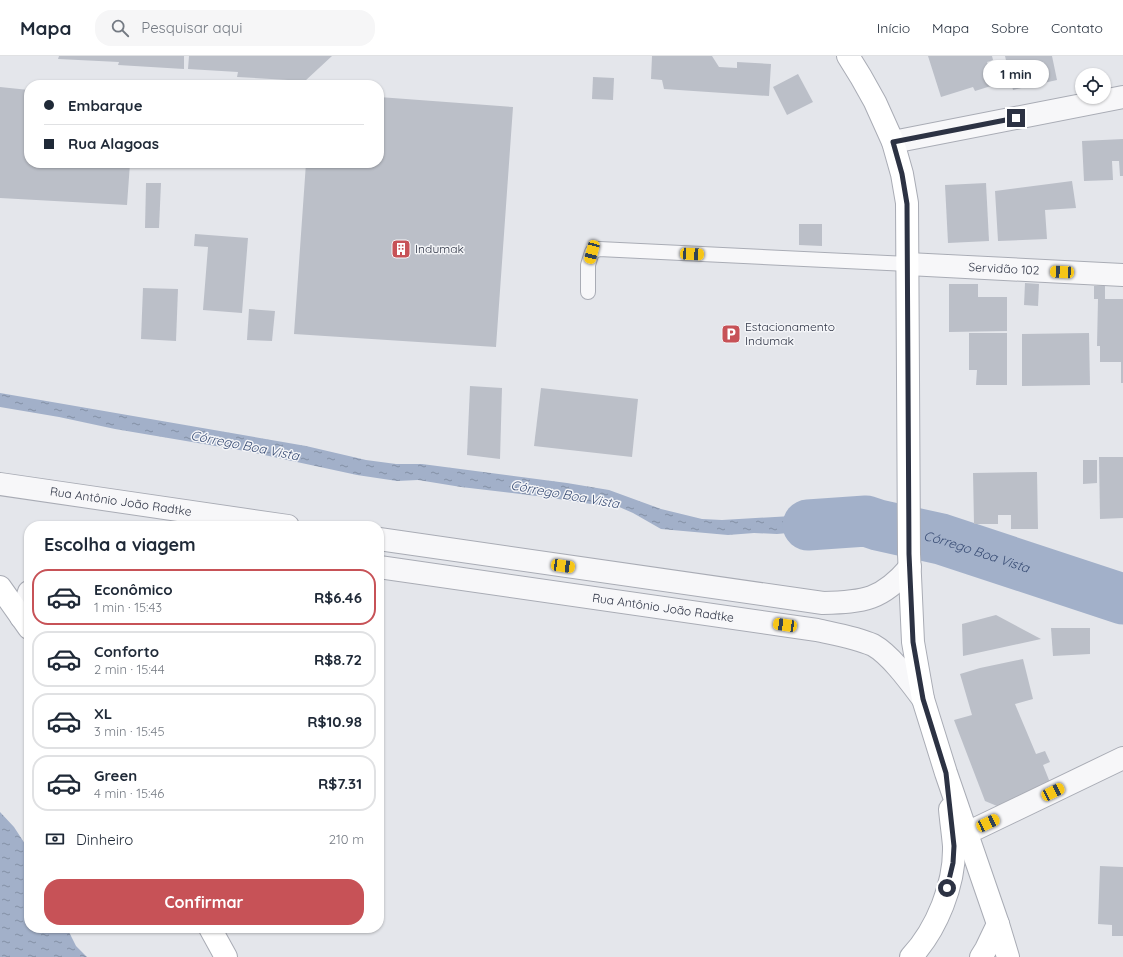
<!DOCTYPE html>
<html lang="pt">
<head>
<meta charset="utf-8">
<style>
	:root { --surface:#fff; --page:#f6f6f7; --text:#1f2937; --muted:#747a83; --line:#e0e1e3; --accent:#c75257 }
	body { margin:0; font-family:Quicksand,sans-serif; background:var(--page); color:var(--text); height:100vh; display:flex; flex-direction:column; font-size:15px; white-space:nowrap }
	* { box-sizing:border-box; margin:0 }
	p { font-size:13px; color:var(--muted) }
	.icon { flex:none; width:22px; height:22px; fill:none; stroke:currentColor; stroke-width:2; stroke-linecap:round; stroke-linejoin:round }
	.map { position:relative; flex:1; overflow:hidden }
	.panel { position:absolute; left:24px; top:465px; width:360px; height:412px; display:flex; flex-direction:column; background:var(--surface); border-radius:16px; box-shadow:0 1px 3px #0004 }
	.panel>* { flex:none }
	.guide { position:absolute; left:24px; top:24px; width:360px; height:88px; border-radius:16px; box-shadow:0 1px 3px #0004; display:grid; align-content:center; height:88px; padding:0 20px; background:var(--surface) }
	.controls { position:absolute; left:1075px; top:12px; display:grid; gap:8px }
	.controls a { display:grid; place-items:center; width:36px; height:36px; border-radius:50%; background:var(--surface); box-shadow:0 1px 3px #0004; font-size:20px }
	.end { position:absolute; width:18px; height:18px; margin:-9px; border:5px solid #2c3243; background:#fff; box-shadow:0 0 0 2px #fff }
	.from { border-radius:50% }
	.bubble { position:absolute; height:28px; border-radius:14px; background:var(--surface); box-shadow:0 1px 3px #0004; font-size:13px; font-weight:800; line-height:28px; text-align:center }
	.car { position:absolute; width:12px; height:24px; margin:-12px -6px; border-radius:5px; box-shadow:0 0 3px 1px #0007; background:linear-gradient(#f5c518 24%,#345 0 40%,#f5c518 0 76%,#345 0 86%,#f5c518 0) }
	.guide b { display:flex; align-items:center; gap:14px; height:38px; font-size:15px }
	.guide b+b { border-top:1px solid var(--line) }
	.guide i { width:10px; height:10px; background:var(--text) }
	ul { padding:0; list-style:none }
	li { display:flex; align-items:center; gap:12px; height:56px; margin:0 8px 6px; padding:0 12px; border:2px solid var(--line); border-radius:16px }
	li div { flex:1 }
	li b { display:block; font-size:15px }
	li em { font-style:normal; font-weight:800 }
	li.on { border-color:var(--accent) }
	li>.icon { width:36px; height:36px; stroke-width:1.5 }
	h2 { padding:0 20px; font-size:18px; line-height:48px }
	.pay { display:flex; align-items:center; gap:10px; height:44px; padding:0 20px; font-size:15px }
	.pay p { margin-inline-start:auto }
	.action { display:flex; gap:8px; margin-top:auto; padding:8px 20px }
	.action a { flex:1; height:46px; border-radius:16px; background:var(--accent); color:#fff; font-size:16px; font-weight:800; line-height:46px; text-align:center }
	header { display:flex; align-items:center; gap:24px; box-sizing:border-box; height:56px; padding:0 20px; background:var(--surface); border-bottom:1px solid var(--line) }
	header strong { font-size:19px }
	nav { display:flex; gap:22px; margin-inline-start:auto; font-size:14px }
	.search { width:280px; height:36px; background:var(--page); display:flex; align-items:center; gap:10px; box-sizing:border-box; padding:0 14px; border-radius:16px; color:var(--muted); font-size:15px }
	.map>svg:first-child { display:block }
	.water { fill:url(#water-ripples) }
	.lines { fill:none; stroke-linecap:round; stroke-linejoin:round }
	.river { stroke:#a2b0c9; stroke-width:51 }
	.building { fill:#bbbfc8 }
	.service-casing { stroke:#a9acb5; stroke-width:16 }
	.minor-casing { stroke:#a9acb5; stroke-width:24 }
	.tertiary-casing { stroke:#a9acb5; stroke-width:24 }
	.secondary-casing { stroke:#a9acb5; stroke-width:24 }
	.service { stroke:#f7f7f9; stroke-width:14 }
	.minor { stroke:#f7f7f9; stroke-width:22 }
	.tertiary { stroke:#f7f7f9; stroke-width:22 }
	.secondary { stroke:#fff; stroke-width:22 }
	.route { stroke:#2c3243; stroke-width:5 }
	.labels { text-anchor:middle; stroke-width:3; stroke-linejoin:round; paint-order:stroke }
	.poi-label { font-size:12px; fill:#2c3243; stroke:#f4f5f8; text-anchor:start }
	.street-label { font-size:12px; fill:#2c3243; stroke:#f4f5f8 }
	.water-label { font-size:13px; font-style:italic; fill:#394d75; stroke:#f4f5f8 }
</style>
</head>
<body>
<header>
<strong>Mapa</strong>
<div class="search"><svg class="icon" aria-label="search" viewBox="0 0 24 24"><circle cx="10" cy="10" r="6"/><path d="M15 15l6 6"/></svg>Pesquisar aqui</div>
<nav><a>Início</a><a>Mapa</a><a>Sobre</a><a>Contato</a></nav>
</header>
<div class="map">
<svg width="1123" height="901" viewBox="0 0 1123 901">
	<defs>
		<pattern id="water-ripples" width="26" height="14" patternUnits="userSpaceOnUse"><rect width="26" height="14" fill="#a2b0c9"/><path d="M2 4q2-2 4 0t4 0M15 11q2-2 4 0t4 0" fill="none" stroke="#8490a5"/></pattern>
	</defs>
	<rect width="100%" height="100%" fill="#e4e6eb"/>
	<g class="water">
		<polygon points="0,337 306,390 366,404 396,408 422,408 567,427 609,434 661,453 702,463 722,464 843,457 879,460 878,477 841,472 777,478 754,477 728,479 672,474 661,473 633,457 617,450 591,448 545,441 461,431 418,424 397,425 357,419 251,396 115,373 59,361 0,351"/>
		<polygon points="940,473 1043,506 1112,533 1123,535 1123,551 1071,539 1039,521 940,493"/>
		<polygon points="0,756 14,771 29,794 29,872 67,872 76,890 87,901 0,901"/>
	</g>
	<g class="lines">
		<path class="river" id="s1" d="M808 469 866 465 878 469 941 483 1123 543"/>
	</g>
	<g class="building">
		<polygon points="59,0 184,0 184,13 118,9 119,6 58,3"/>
		<polygon points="189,0 332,0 305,25 237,21 238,16 188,13"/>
		<polygon points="652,0 712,0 719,11 737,12 737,6 771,8 769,40 664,33 662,24 651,23"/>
		<polygon points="928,0 992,0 993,4 987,6 990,15 987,16 991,30 975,35 973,31 941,41"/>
		<polygon points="1005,0 1052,0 1057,24 1013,34"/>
		<polygon points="798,18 813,46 787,59 773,31"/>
		<polygon points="593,21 614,22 613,44 592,43"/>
		<polygon points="0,31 29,34 29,107 130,107 127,149 0,142"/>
		<polygon points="379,41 513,51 496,291 294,278 306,107 379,107"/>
		<polygon points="1123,83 1123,120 1120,120 1119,105 1112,105 1113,124 1084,125 1082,85"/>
		<polygon points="1072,125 1076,152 1045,154 1047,183 998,185 995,135"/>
		<polygon points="146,127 161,127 159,172 145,172"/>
		<polygon points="986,127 989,185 948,187 945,129"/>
		<polygon points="799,168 822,168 822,190 799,189"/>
		<polygon points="195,178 248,182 242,257 203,254 208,191 194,190"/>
		<polygon points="1025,227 1039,228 1038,250 1024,249"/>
		<polygon points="949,228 978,228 978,241 1007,241 1007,275 949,276"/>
		<polygon points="1094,230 1105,230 1105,243 1123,243 1123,327 1121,327 1121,306 1100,306 1100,290 1097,290 1098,243 1094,243"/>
		<polygon points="143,232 178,233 176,285 141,283"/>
		<polygon points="249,253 275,255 272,285 247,284"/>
		<polygon points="969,277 1007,277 1007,329 976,329 977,314 969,314"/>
		<polygon points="1089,277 1090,329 1022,330 1022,278"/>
		<polygon points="470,330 502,332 500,403 467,399"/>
		<polygon points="541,332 638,343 632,401 534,390"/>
		<polygon points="1099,401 1123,401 1123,462 1100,463"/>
		<polygon points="1083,404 1097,404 1097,427 1083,428"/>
		<polygon points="1037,416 1038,473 1011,473 1011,459 998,459 998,468 974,468 973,417"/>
		<polygon points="996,559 1041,583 963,600 962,568"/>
		<polygon points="1051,572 1090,572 1090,598 1053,600"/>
		<polygon points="1023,603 1033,643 1015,648 1036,698 1045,695 1050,706 1043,709 1051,729 997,750 985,745 954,664 972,659 960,618 980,612"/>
		<polygon points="1100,810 1123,811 1123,880 1112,880 1112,869 1098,868"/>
	</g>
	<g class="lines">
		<g class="service-casing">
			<polyline id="service" points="588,236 588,209 592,196 599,193 908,208"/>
		</g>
		<g class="minor-casing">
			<g id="minor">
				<polyline points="893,86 1123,41"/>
				<path id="s2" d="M908 208 1123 219"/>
				<polyline points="967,777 1123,702"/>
			</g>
		</g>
		<g class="tertiary-casing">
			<g id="tertiary">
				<path id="s3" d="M0 428 288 470"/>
				<path d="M379 483 823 547C864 546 882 544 910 511"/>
				<path id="s4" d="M379 511 817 574C835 578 855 581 873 589 891 599 911 627 923 643"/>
				<polyline points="21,561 29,536"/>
			</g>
		</g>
		<g class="secondary-casing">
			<g id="secondary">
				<polyline points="848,0 861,21 875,46 893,86 902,118 907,147 909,498 913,586 923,643 946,717 998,868 1008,901"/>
				<polyline points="0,531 29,572"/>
				<polyline points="210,872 226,901"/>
				<path d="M911 901C937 873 955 828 954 790 953 778 951 765 950 753"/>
				<polyline points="981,901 986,893 998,868"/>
			</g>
		</g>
		<use href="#service" class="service"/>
		<use href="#minor" class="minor"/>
		<use href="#tertiary" class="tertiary"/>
		<use href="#secondary" class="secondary"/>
	</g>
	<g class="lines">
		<polyline class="route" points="947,832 953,807 954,790 946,717 923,643 913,586 909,498 907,148 902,118 893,86 1016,62"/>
	</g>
	<defs>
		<g id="building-square" transform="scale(1)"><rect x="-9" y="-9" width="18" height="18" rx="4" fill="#c75257" stroke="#f4f5f8"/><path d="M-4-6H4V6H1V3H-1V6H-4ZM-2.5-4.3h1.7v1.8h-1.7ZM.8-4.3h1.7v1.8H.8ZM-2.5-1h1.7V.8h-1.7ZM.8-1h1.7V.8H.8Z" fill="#fff"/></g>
		<g id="parking-square" transform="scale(1)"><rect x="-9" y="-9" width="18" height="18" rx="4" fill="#c75257" stroke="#f4f5f8"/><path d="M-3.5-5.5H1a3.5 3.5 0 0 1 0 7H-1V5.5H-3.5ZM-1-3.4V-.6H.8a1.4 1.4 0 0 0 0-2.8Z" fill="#fff"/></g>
	</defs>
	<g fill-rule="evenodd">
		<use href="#building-square" x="401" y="193"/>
		<use href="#parking-square" x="731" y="278"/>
	</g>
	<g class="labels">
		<g class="poi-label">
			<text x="415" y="197">Indumak</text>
			<text x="745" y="275">Estacionamento<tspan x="745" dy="14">Indumak</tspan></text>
		</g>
		<g class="street-label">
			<text dy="4" stroke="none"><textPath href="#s2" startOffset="96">Servidão 102</textPath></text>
			<text dy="4" stroke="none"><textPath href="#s3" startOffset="122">Rua Antônio João Radtke</textPath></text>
			<text dy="4" stroke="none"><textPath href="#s4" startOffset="287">Rua Antônio João Radtke</textPath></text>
		</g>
		<g class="water-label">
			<text transform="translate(245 389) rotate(11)" y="5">Córrego Boa Vista</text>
			<text transform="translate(565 438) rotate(10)" y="5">Córrego Boa Vista</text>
			<text dy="5" stroke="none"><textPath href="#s1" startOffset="173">Córrego Boa Vista</textPath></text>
		</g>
	</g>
</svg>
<div class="controls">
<a><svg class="icon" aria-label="locate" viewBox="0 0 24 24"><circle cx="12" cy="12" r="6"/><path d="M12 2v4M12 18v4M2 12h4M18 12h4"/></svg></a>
</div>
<i class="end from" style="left:947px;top:832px"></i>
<i class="end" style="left:1016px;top:62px"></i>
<div class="bubble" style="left:983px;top:4px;width:66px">1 min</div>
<i class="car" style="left:592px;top:196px;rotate:195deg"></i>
<i class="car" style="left:692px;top:198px;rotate:93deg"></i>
<i class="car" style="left:1062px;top:216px;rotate:273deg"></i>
<i class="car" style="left:563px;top:510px;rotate:98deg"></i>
<i class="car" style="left:785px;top:569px;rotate:278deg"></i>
<i class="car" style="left:1053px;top:736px;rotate:64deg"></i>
<i class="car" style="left:988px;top:767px;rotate:65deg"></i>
<div class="guide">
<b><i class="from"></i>Embarque</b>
<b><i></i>Rua Alagoas</b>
</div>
<section class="panel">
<h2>Escolha a viagem</h2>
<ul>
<li class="on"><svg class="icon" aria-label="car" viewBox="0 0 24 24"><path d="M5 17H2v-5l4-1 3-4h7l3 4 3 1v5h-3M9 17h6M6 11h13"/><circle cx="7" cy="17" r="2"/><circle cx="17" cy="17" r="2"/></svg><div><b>Econômico</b><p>1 min · 15:43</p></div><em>R$6.46</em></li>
<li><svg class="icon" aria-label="car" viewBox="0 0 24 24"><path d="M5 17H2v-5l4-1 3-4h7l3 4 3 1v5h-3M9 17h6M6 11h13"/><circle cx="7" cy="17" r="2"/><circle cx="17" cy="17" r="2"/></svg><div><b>Conforto</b><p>2 min · 15:44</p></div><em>R$8.72</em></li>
<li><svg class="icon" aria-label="car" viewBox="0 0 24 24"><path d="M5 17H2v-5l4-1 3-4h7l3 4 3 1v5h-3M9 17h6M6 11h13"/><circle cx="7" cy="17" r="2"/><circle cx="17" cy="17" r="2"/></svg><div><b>XL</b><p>3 min · 15:45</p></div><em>R$10.98</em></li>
<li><svg class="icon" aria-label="car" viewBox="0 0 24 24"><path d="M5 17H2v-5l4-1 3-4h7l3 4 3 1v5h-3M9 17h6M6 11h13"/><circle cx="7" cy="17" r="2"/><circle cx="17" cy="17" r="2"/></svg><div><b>Green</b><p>4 min · 15:46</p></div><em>R$7.31</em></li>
</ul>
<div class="pay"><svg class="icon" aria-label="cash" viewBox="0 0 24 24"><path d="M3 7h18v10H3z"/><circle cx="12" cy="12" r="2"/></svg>Dinheiro<p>210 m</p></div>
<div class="action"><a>Confirmar</a></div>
</section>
</div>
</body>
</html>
